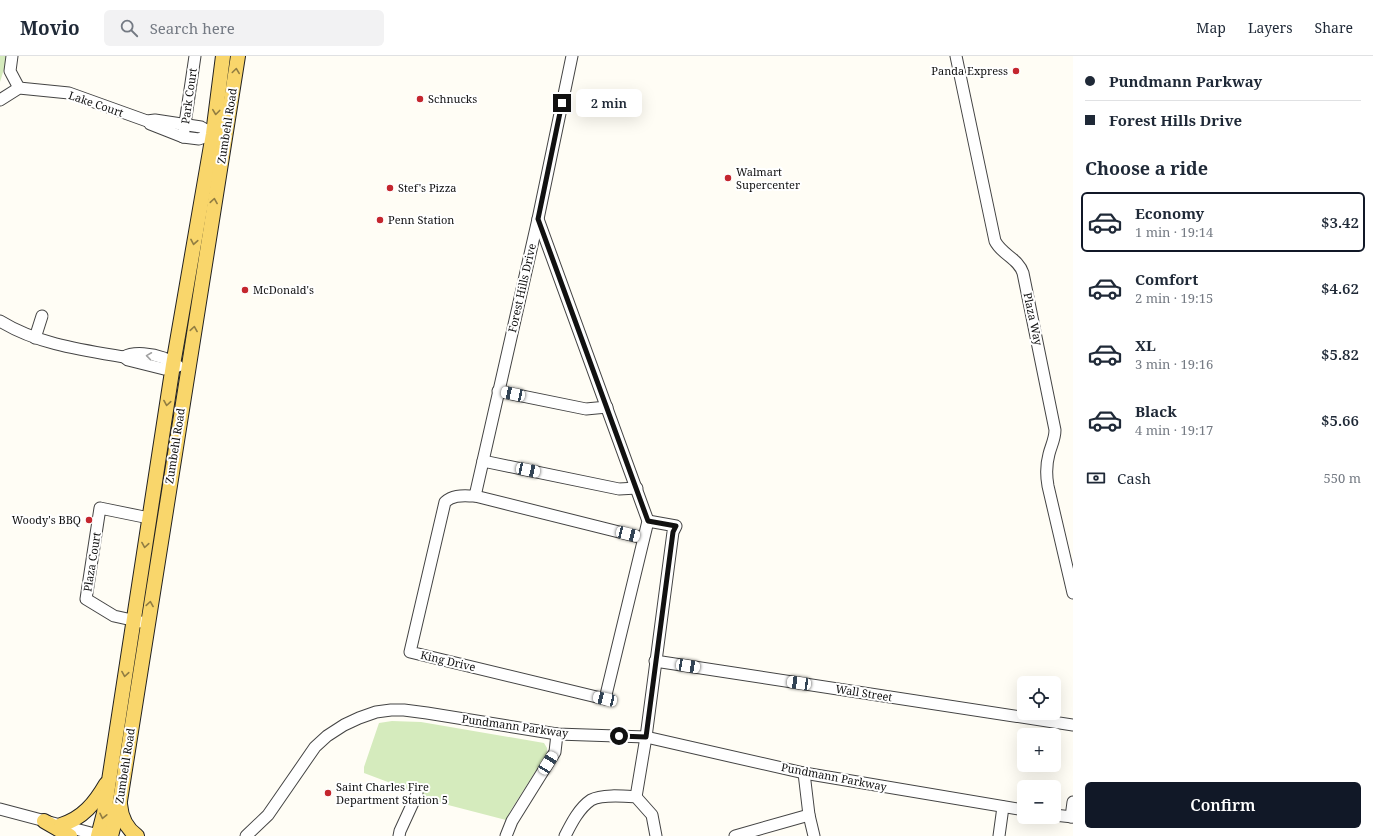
<!DOCTYPE html>
<html lang="en">
<head>
<meta charset="utf-8">
<style>
	:root { --surface:#fff; --page:#f2f2f3; --text:#1f2937; --muted:#747a83; --line:#e0e1e3; --accent:#111827 }
	body { margin:0; font-family:"Noto Serif",serif; background:var(--page); color:var(--text); height:100vh; display:flex; flex-direction:column; font-size:15px; white-space:nowrap }
	* { box-sizing:border-box; margin:0 }
	p { font-size:13px; color:var(--muted) }
	.icon { flex:none; width:22px; height:22px; fill:none; stroke:currentColor; stroke-width:2; stroke-linecap:round; stroke-linejoin:round }
	.map { position:relative; flex:1; overflow:hidden }
	.details { display:flex; flex-direction:column; background:var(--surface); width:300px }
	.details>* { flex:none }
	.banner { display:grid; align-content:center; height:88px; padding:0 12px; background:var(--surface) }
	.buttons { position:absolute; left:1017px; top:620px; display:grid; gap:8px }
	.buttons a { display:grid; place-items:center; width:44px; height:44px; border-radius:6px; background:var(--surface); box-shadow:0 4px 16px #0002; font-size:20px }
	.end { position:absolute; width:18px; height:18px; margin:-9px; border:5px solid #111; background:#fff; box-shadow:0 0 0 2px #fff }
	.from { border-radius:50% }
	.bubble { position:absolute; height:28px; border-radius:6px; background:var(--surface); box-shadow:0 4px 16px #0002; font-size:13px; font-weight:600; line-height:28px; text-align:center }
	.car { position:absolute; width:12px; height:24px; margin:-12px -6px; border-radius:5px; box-shadow:0 0 3px 1px #0007; background:linear-gradient(#fff 24%,#345 0 40%,#fff 0 76%,#345 0 86%,#fff 0) }
	.banner b { display:flex; align-items:center; gap:14px; height:38px; font-size:15px }
	.banner b+b { border-top:1px solid var(--line) }
	.banner i { width:10px; height:10px; background:var(--text) }
	ul { padding:0; list-style:none }
	li { display:flex; align-items:center; gap:12px; height:60px; margin:0 8px 6px; padding:0 4px; border:2px solid transparent; border-radius:6px }
	li div { flex:1 }
	li b { display:block; font-size:15px }
	li em { font-style:normal; font-weight:600 }
	li.current { border-color:var(--accent) }
	li>.icon { width:36px; height:36px; stroke-width:1.5 }
	h2 { padding:0 12px; font-size:18px; line-height:48px }
	.pay { display:flex; align-items:center; gap:10px; height:44px; padding:0 12px; font-size:15px }
	.pay p { margin-inline-start:auto }
	.button { display:flex; gap:8px; margin-top:auto; padding:8px 12px }
	.button a { flex:1; height:46px; border-radius:6px; background:var(--accent); color:#fff; font-size:16px; font-weight:600; line-height:46px; text-align:center }
	header { display:flex; align-items:center; gap:24px; box-sizing:border-box; height:56px; padding:0 20px; background:var(--surface); border-bottom:1px solid var(--line) }
	header strong { font-size:19px }
	nav { display:flex; gap:22px; margin-inline-start:auto; font-size:14px }
	.search { width:280px; height:36px; background:var(--page); display:flex; align-items:center; gap:10px; box-sizing:border-box; padding:0 14px; border-radius:6px; color:var(--muted); font-size:15px }
	main { display:flex; flex:1; min-height:0 }
	.map>svg:first-child { display:block }
	.green { fill:#d5ebbd }
	.lines { fill:none; stroke-linecap:round; stroke-linejoin:round }
	.minor-casing { stroke:#444; stroke-width:13 }
	.major-casing { stroke:#222; stroke-width:16 }
	.minor { stroke:#fff; stroke-width:11 }
	.major { stroke:#f9d66b; stroke-width:14 }
	.oneway { stroke:#917d42 }
	.oneway2 { stroke:#a0a0a0 }
	.route { stroke:#111; stroke-width:5 }
	.poi-dot { fill:#c4262e; stroke:#fff; stroke-width:1.5 }
	.labels { text-anchor:middle; stroke-width:4; stroke-linejoin:round; paint-order:stroke }
	.poi-label { font-size:11px; fill:#111; stroke:#fff; text-anchor:start }
	.street-label { font-size:11px; fill:#111; stroke:#fff }
</style>
</head>
<body>
<header>
<strong>Movio</strong>
<div class="search"><svg class="icon" aria-label="search" viewBox="0 0 24 24"><circle cx="10" cy="10" r="6"/><path d="M15 15l6 6"/></svg>Search here</div>
<nav><a>Map</a><a>Layers</a><a>Share</a></nav>
</header>
<main>
<div class="map">
<svg width="1073" height="780" viewBox="0 0 1073 780">
	<rect width="100%" height="100%" fill="#fffdf5"/>
	<g class="green">
		<polygon points="0,0 7,0 4,13 0,26"/>
		<polygon points="392,665 421,666 544,687 547,692 547,697 511,754 506,764 425,743 425,740 364,717 364,711 379,667"/>
	</g>
	<g class="lines">
		<g class="minor-casing">
			<g id="minor">
				<polyline points="12,0 10,15 19,32"/>
				<path d="M956 0 995 185C1002 199 1018 202 1023 217L1055 374C1055 383 1051 390 1049 398 1046 409 1046 419 1048 430L1073 537"/>
				<polyline points="0,44 19,32 69,37 147,65 155,64 201,71 213,78 220,80"/>
				<polyline points="150,68 183,81 199,83 213,78"/>
				<polyline points="183,81 195,0"/>
				<path d="M538 163 648 465 605 643 410 596 445 446C454 438 464 440 475 440L643 482"/>
				<path d="M0 265C37 288 82 294 124 301L128 304 164 313 173 309"/>
				<polyline points="35,282 42,260"/>
				<path d="M124 301C134 295 153 298 164 302 169 304 172 308 178 310"/>
				<polyline points="498,335 586,353 607,351"/>
				<polyline points="483,405 619,433 637,432"/>
				<polyline points="475,440 538,163 572,0"/>
				<polyline points="141,566 114,560 86,543 100,452 149,462"/>
				<polyline points="655,605 1073,669"/>
				<polyline points="804,717 809,759 814,780"/>
				<polyline points="636,741 646,681 673,476 676,470 648,465"/>
				<polyline points="0,753 102,780"/>
				<polyline points="1054,759 1073,761"/>
				<polyline points="1071,761 1073,746"/>
				<polyline points="246,780 268,759 315,691 327,680 344,669 359,662 376,656 391,654 404,654 427,657 557,678 646,681 804,717 1024,754"/>
				<polyline points="399,780 400,775 417,738"/>
				<polyline points="506,780 512,765 555,696 557,678"/>
				<path d="M565 780C571 768 579 752 591 744 602 738 623 740 636 741L652 759 656 780"/>
				<polyline points="735,780 809,759"/>
				<polyline points="999,780 1003,751"/>
			</g>
		</g>
		<g class="major-casing">
			<g id="major">
				<path d="M120 748C121 761 126 772 137 780"/>
				<polyline points="44,765 70,780"/>
				<path d="M61 769C83 762 95 747 106 728"/>
				<polyline points="98,780 104,757 173,309 213,78 223,0"/>
				<polyline points="111,780 120,745 238,0"/>
			</g>
		</g>
		<use href="#minor" class="minor"/>
		<use href="#major" class="major"/>
	</g>
	<defs><path id="oneway-chevron" d="M-2-3.5L2.5 0L-2 3.5" fill="none" stroke-width="1.6" stroke-linecap="round" stroke-linejoin="round"/></defs>
	<g class="oneway">
		<use href="#oneway-chevron" transform="translate(236 15) rotate(-82)"/>
		<use href="#oneway-chevron" transform="translate(216 56) rotate(97)"/>
		<use href="#oneway-chevron" transform="translate(214 145) rotate(-81)"/>
		<use href="#oneway-chevron" transform="translate(194 186) rotate(100)"/>
		<use href="#oneway-chevron" transform="translate(194 273) rotate(-81)"/>
		<use href="#oneway-chevron" transform="translate(167 347) rotate(99)"/>
		<use href="#oneway-chevron" transform="translate(145 489) rotate(99)"/>
		<use href="#oneway-chevron" transform="translate(150 548) rotate(-81)"/>
		<use href="#oneway-chevron" transform="translate(125 618) rotate(99)"/>
		<use href="#oneway-chevron" transform="translate(103 760) rotate(102)"/>
	</g>
	<use class="oneway2" href="#oneway-chevron" transform="translate(149 300) rotate(-172)"/>
	<g class="lines">
		<polyline class="route" points="562,47 538,163 648,465 676,470 673,476 646,681 619,680"/>
	</g>
	<g class="poi-dot">
		<circle cx="1016" cy="15" r="4"/>
		<circle cx="420" cy="43" r="4"/>
		<circle cx="728" cy="122" r="4"/>
		<circle cx="390" cy="132" r="4"/>
		<circle cx="380" cy="164" r="4"/>
		<circle cx="245" cy="234" r="4"/>
		<circle cx="89" cy="464" r="4"/>
		<circle cx="328" cy="737" r="4"/>
	</g>
	<g class="labels">
		<g class="poi-label">
			<text x="1008" y="19" text-anchor="end">Panda Express</text>
			<text x="428" y="47">Schnucks</text>
			<text x="736" y="120">Walmart<tspan x="736" dy="13">Supercenter</tspan></text>
			<text x="398" y="136">Stef's Pizza</text>
			<text x="388" y="168">Penn Station</text>
			<text x="253" y="238">McDonald's</text>
			<text x="81" y="468" text-anchor="end">Woody's BBQ</text>
			<text x="336" y="735">Saint Charles Fire<tspan x="336" dy="13">Department Station 5</tspan></text>
		</g>
		<g class="street-label">
			<text transform="translate(189 40) rotate(-82)" y="4">Park Court</text>
			<text transform="translate(96 48) rotate(19)" y="4">Lake Court</text>
			<text transform="translate(227 70) rotate(-81)" y="4">Zumbehl Road</text>
			<text transform="translate(522 232) rotate(-77)" y="4">Forest Hills Drive</text>
			<text transform="translate(1033 263) rotate(78)" y="4">Plaza Way</text>
			<text transform="translate(175 390) rotate(-81)" y="4">Zumbehl Road</text>
			<text transform="translate(92 506) rotate(-81)" y="4">Plaza Court</text>
			<text transform="translate(448 605) rotate(13)" y="4">King Drive</text>
			<text transform="translate(864 637) rotate(9)" y="4">Wall Street</text>
			<text transform="translate(515 670) rotate(8)" y="4">Pundmann Parkway</text>
			<text transform="translate(125 710) rotate(-81)" y="4">Zumbehl Road</text>
			<text transform="translate(834 721) rotate(11)" y="4">Pundmann Parkway</text>
		</g>
	</g>
</svg>
<div class="buttons">
<a><svg class="icon" aria-label="locate" viewBox="0 0 24 24"><circle cx="12" cy="12" r="6"/><path d="M12 2v4M12 18v4M2 12h4M18 12h4"/></svg></a>
<a>+</a>
<a>−</a>
</div>
<i class="end from" style="left:619px;top:680px"></i>
<i class="end" style="left:562px;top:47px"></i>
<div class="bubble" style="left:576px;top:33px;width:66px">2 min</div>
<i class="car" style="left:513px;top:338px;rotate:282deg"></i>
<i class="car" style="left:528px;top:414px;rotate:102deg"></i>
<i class="car" style="left:628px;top:478px;rotate:104deg"></i>
<i class="car" style="left:688px;top:610px;rotate:99deg"></i>
<i class="car" style="left:799px;top:627px;rotate:278deg"></i>
<i class="car" style="left:605px;top:643px;rotate:283deg"></i>
<i class="car" style="left:548px;top:707px;rotate:32deg"></i>
</div>
<section class="details">
<div class="banner">
<b><i class="from"></i>Pundmann Parkway</b>
<b><i></i>Forest Hills Drive</b>
</div>
<h2>Choose a ride</h2>
<ul>
<li class="current"><svg class="icon" aria-label="car" viewBox="0 0 24 24"><path d="M5 17H2v-5l4-1 3-4h7l3 4 3 1v5h-3M9 17h6M6 11h13"/><circle cx="7" cy="17" r="2"/><circle cx="17" cy="17" r="2"/></svg><div><b>Economy</b><p>1 min · 19:14</p></div><em>$3.42</em></li>
<li><svg class="icon" aria-label="car" viewBox="0 0 24 24"><path d="M5 17H2v-5l4-1 3-4h7l3 4 3 1v5h-3M9 17h6M6 11h13"/><circle cx="7" cy="17" r="2"/><circle cx="17" cy="17" r="2"/></svg><div><b>Comfort</b><p>2 min · 19:15</p></div><em>$4.62</em></li>
<li><svg class="icon" aria-label="car" viewBox="0 0 24 24"><path d="M5 17H2v-5l4-1 3-4h7l3 4 3 1v5h-3M9 17h6M6 11h13"/><circle cx="7" cy="17" r="2"/><circle cx="17" cy="17" r="2"/></svg><div><b>XL</b><p>3 min · 19:16</p></div><em>$5.82</em></li>
<li><svg class="icon" aria-label="car" viewBox="0 0 24 24"><path d="M5 17H2v-5l4-1 3-4h7l3 4 3 1v5h-3M9 17h6M6 11h13"/><circle cx="7" cy="17" r="2"/><circle cx="17" cy="17" r="2"/></svg><div><b>Black</b><p>4 min · 19:17</p></div><em>$5.66</em></li>
</ul>
<div class="pay"><svg class="icon" aria-label="cash" viewBox="0 0 24 24"><path d="M3 7h18v10H3z"/><circle cx="12" cy="12" r="2"/></svg>Cash<p>550 m</p></div>
<div class="button"><a>Confirm</a></div>
</section>
</main>
</body>
</html>
